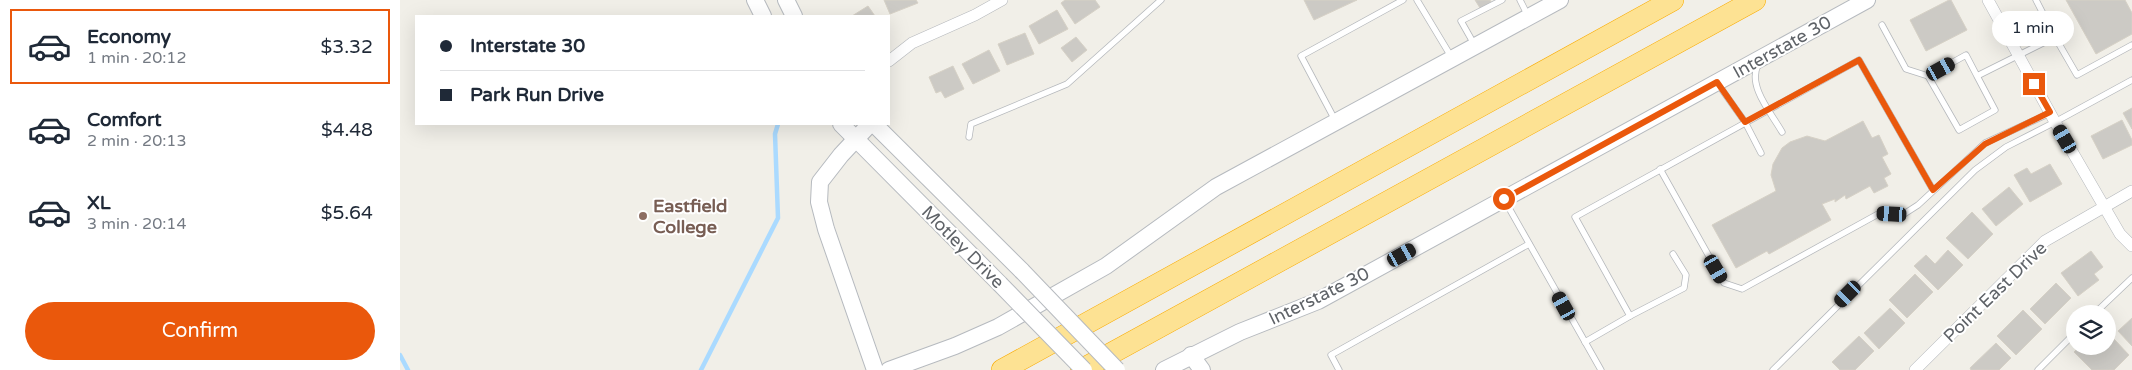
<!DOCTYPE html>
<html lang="en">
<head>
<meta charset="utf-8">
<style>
	:root { --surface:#fff; --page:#f2f2f3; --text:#1f2937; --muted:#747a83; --line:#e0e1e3; --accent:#ea580c }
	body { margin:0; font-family:"Varela Round",sans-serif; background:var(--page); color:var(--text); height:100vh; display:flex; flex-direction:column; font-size:19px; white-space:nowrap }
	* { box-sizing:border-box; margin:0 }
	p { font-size:16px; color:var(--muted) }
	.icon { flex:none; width:28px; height:28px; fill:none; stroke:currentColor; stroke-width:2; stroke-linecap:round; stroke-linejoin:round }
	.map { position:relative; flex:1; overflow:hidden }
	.sheet { display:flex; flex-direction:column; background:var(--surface); width:400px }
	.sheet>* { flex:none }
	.hud { position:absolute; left:15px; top:15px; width:475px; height:110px; border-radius:0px; box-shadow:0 5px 20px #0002; display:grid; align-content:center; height:110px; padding:0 25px; background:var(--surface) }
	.fabs { position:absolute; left:1666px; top:305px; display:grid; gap:10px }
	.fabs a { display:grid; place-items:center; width:50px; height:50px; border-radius:50%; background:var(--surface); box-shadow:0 5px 20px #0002; font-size:25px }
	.end { position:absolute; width:22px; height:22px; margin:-11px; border:6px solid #ea580c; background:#fff; box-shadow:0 0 0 2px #fff }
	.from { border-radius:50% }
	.bubble { position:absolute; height:35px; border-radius:18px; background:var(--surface); box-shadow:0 5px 20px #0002; font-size:16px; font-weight:600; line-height:35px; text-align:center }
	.car { position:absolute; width:15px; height:30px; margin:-15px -8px; border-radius:6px; box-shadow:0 0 4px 1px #0007; background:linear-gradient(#222 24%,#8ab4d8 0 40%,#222 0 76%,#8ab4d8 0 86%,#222 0) }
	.hud b { display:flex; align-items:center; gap:18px; height:48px; font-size:19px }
	.hud b+b { border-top:1px solid var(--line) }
	.hud i { width:12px; height:12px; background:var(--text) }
	ul { padding:9px 0 0; list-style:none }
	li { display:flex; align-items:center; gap:15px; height:75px; margin:0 10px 8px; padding:0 15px; border:2px solid transparent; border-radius:0px }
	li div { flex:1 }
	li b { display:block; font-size:19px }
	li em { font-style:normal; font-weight:600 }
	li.active { border-color:var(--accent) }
	li>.icon { width:45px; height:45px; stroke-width:1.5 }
	.action { display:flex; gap:10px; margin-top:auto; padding:10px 25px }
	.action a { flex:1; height:58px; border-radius:30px; background:var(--accent); color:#fff; font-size:20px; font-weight:600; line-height:58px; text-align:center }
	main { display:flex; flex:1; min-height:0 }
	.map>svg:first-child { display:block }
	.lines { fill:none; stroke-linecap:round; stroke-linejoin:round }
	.stream { stroke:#aadaff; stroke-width:4.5 }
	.building { fill:#cccac5; stroke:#d6d1c6 }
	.lane-casing { stroke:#b5b8bc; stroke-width:7 }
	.street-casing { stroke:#b5b8bc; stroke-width:12 }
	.secondary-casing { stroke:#b6babf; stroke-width:18 }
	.highway-casing { stroke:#f9ab00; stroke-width:22 }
	.lane { stroke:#fff; stroke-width:5.5 }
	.street { stroke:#fff; stroke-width:11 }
	.secondary { stroke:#fff; stroke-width:16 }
	.highway { stroke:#fde293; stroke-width:21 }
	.secondary-bridge-casing { stroke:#b6babf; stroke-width:18; stroke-linecap:butt }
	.secondary-bridge { stroke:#fff; stroke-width:16 }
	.route { stroke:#ea580c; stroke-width:6 }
	.education-dot { fill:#8d6e63; stroke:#fff; stroke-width:2 }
	.labels { text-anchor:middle; stroke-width:4; stroke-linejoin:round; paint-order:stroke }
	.street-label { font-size:18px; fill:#5f6368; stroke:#fff }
	.education-label { font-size:18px; font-weight:bold; fill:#785e54; stroke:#fff; text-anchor:start }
</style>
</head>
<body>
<main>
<section class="sheet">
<ul>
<li class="active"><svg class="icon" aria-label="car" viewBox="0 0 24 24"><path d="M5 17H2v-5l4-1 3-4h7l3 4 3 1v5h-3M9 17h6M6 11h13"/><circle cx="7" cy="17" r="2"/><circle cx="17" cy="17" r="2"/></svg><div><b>Economy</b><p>1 min · 20:12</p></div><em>$3.32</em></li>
<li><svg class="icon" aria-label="car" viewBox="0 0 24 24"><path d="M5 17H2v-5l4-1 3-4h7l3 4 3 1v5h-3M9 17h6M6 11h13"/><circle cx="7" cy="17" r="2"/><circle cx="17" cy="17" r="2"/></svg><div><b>Comfort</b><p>2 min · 20:13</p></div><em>$4.48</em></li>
<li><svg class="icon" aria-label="car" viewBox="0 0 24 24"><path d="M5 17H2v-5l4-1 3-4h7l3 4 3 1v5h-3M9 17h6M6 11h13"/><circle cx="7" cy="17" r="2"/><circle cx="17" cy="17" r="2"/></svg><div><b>XL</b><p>3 min · 20:14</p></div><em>$5.64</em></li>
</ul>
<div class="action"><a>Confirm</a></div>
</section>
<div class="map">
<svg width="1732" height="370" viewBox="0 0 1732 370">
	<rect width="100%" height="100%" fill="#f1efe8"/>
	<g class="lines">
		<g class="stream">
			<polyline points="0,355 8,370"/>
			<polyline points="301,370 378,218 375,134 378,124"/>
		</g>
	</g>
	<g class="building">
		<polygon points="484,0 516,0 518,3 490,14"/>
		<polygon points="665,0 695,0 700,7 675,24 661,3"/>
		<polygon points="904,0 957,0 914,20"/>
		<polygon points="1075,0 1090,0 1091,2 1080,8"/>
		<polygon points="1549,0 1551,0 1567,30 1526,51 1510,20"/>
		<polygon points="1666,0 1725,0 1732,13 1732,34 1696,54"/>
		<polygon points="468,6 475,16 452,16"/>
		<polygon points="657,10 668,29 639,44 629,26"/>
		<polygon points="625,33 634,54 607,65 598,44"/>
		<polygon points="676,37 687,50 672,62 661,48"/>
		<polygon points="589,50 600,71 573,84 562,64"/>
		<polygon points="553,66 564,89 545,98 541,91 536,93 529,77"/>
		<polygon points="1732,108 1732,129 1723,113"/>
		<polygon points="1722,120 1732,140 1732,145 1703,159 1691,136"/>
		<polygon points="1463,121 1472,138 1479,135 1488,154 1482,157 1491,174 1484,178 1488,186 1474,193 1470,186 1446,199 1445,195 1435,202 1435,199 1422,204 1431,220 1369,254 1367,251 1336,268 1312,225 1376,191 1371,175 1373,164 1382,148 1390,142 1407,136 1425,141"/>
		<polygon points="1650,164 1662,184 1630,202 1614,175 1627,168 1631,174"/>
		<polygon points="1609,187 1623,204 1596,226 1582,209"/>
		<polygon points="1572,212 1593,234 1568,259 1546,238"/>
		<polygon points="1548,250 1563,265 1538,290 1514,266 1526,255 1535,264"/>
		<polygon points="1691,251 1703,267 1694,274 1699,280 1678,296 1661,273"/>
		<polygon points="1515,274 1533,292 1507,318 1489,300"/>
		<polygon points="1656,283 1671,298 1645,324 1630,309"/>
		<polygon points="1490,308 1505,323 1479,349 1464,333"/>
		<polygon points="1623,310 1642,329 1616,355 1597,336"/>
		<polygon points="1732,318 1732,346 1718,331"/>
		<polygon points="1459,336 1474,351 1455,370 1440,370 1432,362"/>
		<polygon points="1714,339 1729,355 1714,370 1692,370 1674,352 1680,346 1686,346 1690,350 1694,346 1702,346 1704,349"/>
		<polygon points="1596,343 1611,358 1599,370 1571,370 1570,368"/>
	</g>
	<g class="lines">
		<g class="lane-casing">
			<g id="lane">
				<polyline points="1017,0 1052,58"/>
				<polyline points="1120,0 1128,16"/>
				<polyline points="1482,25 1506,69 1528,76"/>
				<polyline points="1655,37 1677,75 1732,45"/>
				<polyline points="1074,44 1061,21 1102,0"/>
				<path d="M1358 65C1347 86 1372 114 1382 132"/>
				<polyline points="1577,76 1566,55 1528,76 1559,130 1595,110 1577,76 1655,37 1636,0"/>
				<polyline points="1318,84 1345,122 1361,153"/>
				<polyline points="935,120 901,56 1003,0"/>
				<polyline points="569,137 571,124 667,84 761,0"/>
				<polyline points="1260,169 1324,283 1342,289 1480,213 1504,214 1518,205 1585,143 1650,113"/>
				<polyline points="1105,201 1201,370"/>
				<polyline points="1273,254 1286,275 1284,288 1230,316 1175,217 1459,60 1533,190"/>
				<polyline points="1694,314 1732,278"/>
				<polyline points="1185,342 1230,316"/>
				<polyline points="939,370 931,355 1129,244"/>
				<polyline points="1373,370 1575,170 1606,147 1655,122 1732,80"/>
				<polyline points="1638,370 1675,333"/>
			</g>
		</g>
		<g class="street-casing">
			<g id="street">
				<polyline points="1588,0 1655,122 1720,234 1732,246"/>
				<polyline points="489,61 512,43 575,15 602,0"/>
				<polyline points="1515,370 1645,241 1732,191"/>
			</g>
		</g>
		<g class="secondary-casing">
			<g id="secondary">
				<polyline points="355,0 363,16"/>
				<polyline points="386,0 394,16"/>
				<polyline points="441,124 600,284"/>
				<polyline points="470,124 441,155 420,182 419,202 426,229 475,370"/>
				<polyline points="474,124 622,271"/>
				<polyline points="791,355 802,370"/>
				<polyline points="489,370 555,346 598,327 706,266 816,187 1160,0"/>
				<polyline points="764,370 840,332 918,301 1467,0"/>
			</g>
		</g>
		<g class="highway-casing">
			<g id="highway">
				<polyline points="602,370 1273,0"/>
				<polyline points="681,370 1355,0"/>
			</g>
		</g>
		<use href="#lane" class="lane"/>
		<use href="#street" class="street"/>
		<use href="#secondary" class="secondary"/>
		<use href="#highway" class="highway"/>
		<g class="secondary-bridge-casing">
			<g id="secondary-bridge">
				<polyline points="622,271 717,370"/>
				<polyline points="600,284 684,370"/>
			</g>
		</g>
		<use href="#secondary-bridge" class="secondary-bridge"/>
	</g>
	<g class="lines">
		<polyline class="route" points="1104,199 1317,82 1345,122 1459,60 1533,190 1585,144 1650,112 1634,84"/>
	</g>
	<circle class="education-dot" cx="243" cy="216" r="5"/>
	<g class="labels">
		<g class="street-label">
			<text transform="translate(1382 47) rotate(-29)" y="6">Interstate 30</text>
			<text transform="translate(563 247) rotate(45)" y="6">Motley Drive</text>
			<text transform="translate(1595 292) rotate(-44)" y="6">Point East Drive</text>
			<text transform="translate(919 296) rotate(-26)" y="6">Interstate 30</text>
		</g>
		<g class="education-label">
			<text x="253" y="212">Eastfield<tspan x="253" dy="21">College</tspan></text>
		</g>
	</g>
</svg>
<div class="fabs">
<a><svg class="icon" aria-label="layers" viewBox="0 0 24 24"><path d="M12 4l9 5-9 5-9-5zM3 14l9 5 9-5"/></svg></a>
</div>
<i class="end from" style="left:1104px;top:199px"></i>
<i class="end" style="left:1634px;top:84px"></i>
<div class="bubble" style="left:1592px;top:11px;width:82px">1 min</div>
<i class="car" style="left:1541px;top:69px;rotate:61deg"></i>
<i class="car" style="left:1665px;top:139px;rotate:330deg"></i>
<i class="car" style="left:1492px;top:214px;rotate:273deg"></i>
<i class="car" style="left:1002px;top:255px;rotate:61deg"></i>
<i class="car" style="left:1316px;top:269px;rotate:150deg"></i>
<i class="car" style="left:1448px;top:294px;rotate:225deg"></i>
<i class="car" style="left:1164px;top:306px;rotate:331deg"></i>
<div class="hud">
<b><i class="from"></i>Interstate 30</b>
<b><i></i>Park Run Drive</b>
</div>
</div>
</main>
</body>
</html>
